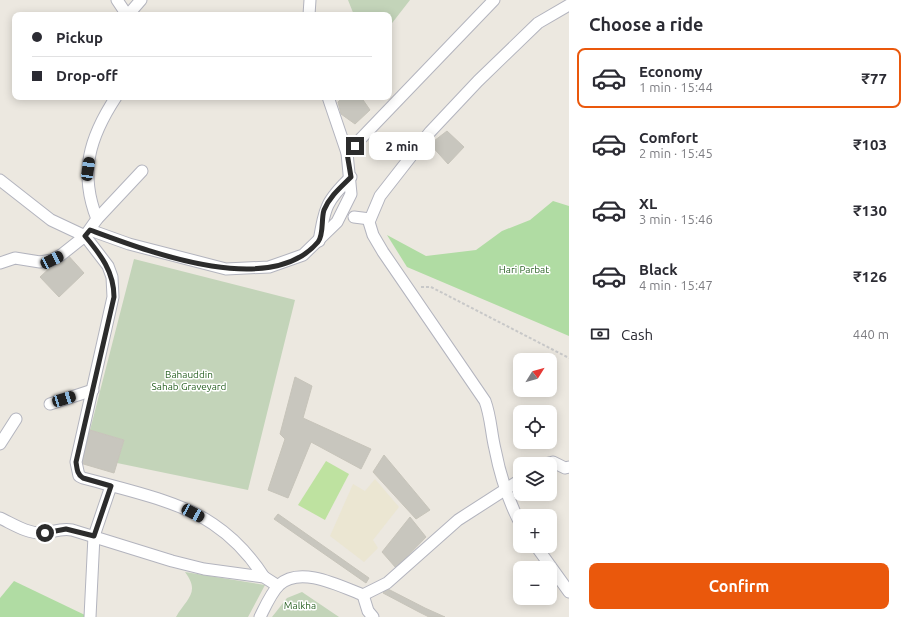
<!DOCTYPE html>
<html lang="en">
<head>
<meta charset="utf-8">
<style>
	:root { --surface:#fff; --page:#f2f2f3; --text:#2b2b33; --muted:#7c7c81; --line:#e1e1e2; --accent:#ea580c }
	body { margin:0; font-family:Ubuntu,sans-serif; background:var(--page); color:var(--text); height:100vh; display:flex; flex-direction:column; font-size:15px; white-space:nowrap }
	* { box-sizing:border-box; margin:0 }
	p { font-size:13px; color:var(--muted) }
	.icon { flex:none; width:22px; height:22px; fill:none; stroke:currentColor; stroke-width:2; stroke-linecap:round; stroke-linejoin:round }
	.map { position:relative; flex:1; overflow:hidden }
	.side { display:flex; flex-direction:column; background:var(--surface); width:340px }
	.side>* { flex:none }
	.guide { position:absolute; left:12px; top:12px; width:380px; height:88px; border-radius:8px; box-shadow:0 2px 10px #0003; display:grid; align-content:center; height:88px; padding:0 20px; background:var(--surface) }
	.needle { width:26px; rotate:53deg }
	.buttons { position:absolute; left:513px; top:353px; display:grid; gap:8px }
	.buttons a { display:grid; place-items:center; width:44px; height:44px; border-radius:8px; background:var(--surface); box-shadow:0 2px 10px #0003; font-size:20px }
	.end { position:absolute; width:18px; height:18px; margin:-9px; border:5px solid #2c2c2c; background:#fff; box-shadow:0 0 0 2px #fff }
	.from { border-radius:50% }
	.bubble { position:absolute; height:28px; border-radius:8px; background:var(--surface); box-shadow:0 2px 10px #0003; font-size:13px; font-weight:600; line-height:28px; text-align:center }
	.car { position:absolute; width:12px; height:24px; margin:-12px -6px; border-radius:5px; box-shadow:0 0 3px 1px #0007; background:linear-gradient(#222 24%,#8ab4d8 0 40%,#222 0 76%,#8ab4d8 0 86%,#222 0) }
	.guide b { display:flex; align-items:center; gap:14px; height:38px; font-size:15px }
	.guide b+b { border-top:1px solid var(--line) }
	.guide i { width:10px; height:10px; background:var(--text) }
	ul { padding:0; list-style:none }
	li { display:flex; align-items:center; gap:12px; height:60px; margin:0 8px 6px; padding:0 12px; border:2px solid transparent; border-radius:8px }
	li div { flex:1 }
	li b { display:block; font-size:15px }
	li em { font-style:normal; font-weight:600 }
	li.selected { border-color:var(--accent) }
	li>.icon { width:36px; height:36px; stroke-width:1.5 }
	h2 { padding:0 20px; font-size:18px; line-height:48px }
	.pay { display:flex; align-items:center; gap:10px; height:44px; padding:0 20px; font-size:15px }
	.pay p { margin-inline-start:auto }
	.button { display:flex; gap:8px; margin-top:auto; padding:8px 20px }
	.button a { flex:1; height:46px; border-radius:8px; background:var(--accent); color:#fff; font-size:16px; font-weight:600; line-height:46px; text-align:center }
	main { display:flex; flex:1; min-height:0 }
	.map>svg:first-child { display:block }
	.education { fill:#ebe6d2 }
	.green { fill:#b0dca3 }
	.cemetery { fill:#c3d4b9 }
	.pitch { fill:#bee2a0 }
	.building { fill:#c8c6be; stroke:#c7c4ba }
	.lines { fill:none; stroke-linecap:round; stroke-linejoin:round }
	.street-casing { stroke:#b3b4be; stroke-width:13 }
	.path { stroke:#c8c8c8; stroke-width:2; stroke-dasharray:3 2; stroke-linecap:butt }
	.street { stroke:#fff; stroke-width:11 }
	.route { stroke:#2c2c2c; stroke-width:5 }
	.labels { text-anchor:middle; stroke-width:3; stroke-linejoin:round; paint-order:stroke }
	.park-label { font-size:10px; fill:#296123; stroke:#fff }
</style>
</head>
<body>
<main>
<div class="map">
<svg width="569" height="617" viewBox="0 0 569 617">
	<rect width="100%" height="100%" fill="#ece8e0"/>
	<polygon class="education" points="375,479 399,507 373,540 378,548 364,562 330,536 353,484 365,491"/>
	<g class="green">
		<polygon points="553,201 569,206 569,336 407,267 387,235 426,256 476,250 502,231 530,220"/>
		<polygon points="14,581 87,616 87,617 0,617 0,598"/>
	</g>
	<g class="cemetery">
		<polygon points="348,0 410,0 389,27 389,15 354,15"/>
		<polygon points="134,259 295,300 248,490 117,463 124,440 90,430"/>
		<path d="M185 572 265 585 248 617H176C186 599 201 593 185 572Z"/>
		<polygon points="302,592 339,617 272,617 287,598"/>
	</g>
	<polygon class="pitch" points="326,461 349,474 325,520 298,505"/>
	<g class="building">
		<polygon points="343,97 361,97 370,110 355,124 341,114 338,102"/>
		<polygon points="447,131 464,147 448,164 430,144"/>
		<polygon points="66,253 84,273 59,297 40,277"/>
		<polygon points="295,377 312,386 303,418 371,449 361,469 311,442 288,498 268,490 285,439 280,434"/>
		<polygon points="90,430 124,440 114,473 80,463"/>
		<polygon points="384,455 430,510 416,519 373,472"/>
		<polygon points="278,514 369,578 366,583 274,519"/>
		<polygon points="410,517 426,537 396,568 382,552"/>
		<polygon points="386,588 425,608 445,617 429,617 419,612 383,593"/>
	</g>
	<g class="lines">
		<g class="street-casing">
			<g id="street">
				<polyline points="117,0 127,15"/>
				<polyline points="128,15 141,0"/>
				<polyline points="309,15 310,0"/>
				<polyline points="347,153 494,0"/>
				<path d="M0 180 51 220 85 236 108 266 112 277 113 297 76 462 79 476 83 478C123 489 180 501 213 524 234 538 251 557 264 577"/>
				<polyline points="354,217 370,219"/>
				<path d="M97 219C79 173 89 138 116 97"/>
				<polyline points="90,230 129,244 226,269 269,267 303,255 337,222 351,194 347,153 328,97"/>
				<path d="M319 241C325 207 326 201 351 177"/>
				<polyline points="0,263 15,258 40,262 52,260 61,255 85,236 97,219 142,171"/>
				<polyline points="50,404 93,390"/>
				<polyline points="0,444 16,419"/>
				<polyline points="545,464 553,462 565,468 569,467"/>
				<path d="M0 518C13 524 28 534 43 533 53 532 61 528 72 530L172 561 204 569 264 577 278 586"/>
				<path d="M520 523C508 500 500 475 495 449 491 433 491 417 485 401L383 252 373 235 369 222 380 196 430 132 478 81 538 23 569 5"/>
				<polyline points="536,546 569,592"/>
				<polyline points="363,595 368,611 373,617"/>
				<polyline points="90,617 94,536 111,486"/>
				<path d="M260 617C265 607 271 593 279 585 300 565 340 586 363 595L387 583 458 520 520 480"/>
			</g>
		</g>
		<polyline class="path" points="421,287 431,287 569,358"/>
		<use href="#street" class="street"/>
	</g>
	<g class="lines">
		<path class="route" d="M45 533 66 529 94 536 111 486 83 478C77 474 77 469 76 462L114 297C114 272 101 255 85 236L90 230C147 251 270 299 318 242 324 235 321 219 324 210 330 196 341 187 351 177L347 153 355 146"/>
	</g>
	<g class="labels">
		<g class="park-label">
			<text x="524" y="273">Hari Parbat</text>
			<text x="189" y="378">Bahauddin<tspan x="189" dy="12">Sahab Graveyard</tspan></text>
			<text x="300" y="609">Malkha</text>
		</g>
	</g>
</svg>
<div class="buttons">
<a><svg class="needle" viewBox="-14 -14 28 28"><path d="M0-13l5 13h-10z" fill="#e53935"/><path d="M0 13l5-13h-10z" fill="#7c7c81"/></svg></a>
<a><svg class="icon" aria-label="locate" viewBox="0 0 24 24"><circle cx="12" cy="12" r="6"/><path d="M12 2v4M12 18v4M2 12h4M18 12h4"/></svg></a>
<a><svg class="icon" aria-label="layers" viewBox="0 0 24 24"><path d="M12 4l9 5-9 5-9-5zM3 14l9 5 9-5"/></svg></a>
<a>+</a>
<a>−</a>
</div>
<i class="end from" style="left:45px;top:533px"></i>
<i class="end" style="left:355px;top:146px"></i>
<div class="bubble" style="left:369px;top:132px;width:66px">2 min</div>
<i class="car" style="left:88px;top:169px;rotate:8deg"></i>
<i class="car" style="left:52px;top:260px;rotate:64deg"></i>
<i class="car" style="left:64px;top:399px;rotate:73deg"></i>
<i class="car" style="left:193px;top:513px;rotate:118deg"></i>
<div class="guide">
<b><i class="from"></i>Pickup</b>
<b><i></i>Drop-off</b>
</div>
</div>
<section class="side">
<h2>Choose a ride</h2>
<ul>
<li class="selected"><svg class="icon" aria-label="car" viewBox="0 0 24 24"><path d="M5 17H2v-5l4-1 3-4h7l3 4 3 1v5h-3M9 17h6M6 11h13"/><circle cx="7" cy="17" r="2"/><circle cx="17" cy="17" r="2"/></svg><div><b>Economy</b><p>1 min · 15:44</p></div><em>₹77</em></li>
<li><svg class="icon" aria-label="car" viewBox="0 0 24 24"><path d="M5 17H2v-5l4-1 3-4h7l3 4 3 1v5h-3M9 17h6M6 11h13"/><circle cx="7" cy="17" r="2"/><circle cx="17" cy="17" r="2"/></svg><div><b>Comfort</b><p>2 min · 15:45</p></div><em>₹103</em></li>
<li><svg class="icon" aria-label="car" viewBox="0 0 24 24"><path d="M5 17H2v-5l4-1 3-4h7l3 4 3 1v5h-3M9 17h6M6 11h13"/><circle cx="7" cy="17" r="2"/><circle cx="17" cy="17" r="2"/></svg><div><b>XL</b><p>3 min · 15:46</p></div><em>₹130</em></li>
<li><svg class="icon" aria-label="car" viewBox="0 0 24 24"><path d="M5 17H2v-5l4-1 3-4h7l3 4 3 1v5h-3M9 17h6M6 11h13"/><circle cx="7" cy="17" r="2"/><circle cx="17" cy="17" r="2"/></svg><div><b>Black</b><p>4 min · 15:47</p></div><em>₹126</em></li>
</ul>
<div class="pay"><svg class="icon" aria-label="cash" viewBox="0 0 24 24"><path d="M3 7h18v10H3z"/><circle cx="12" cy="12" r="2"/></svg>Cash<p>440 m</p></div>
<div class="button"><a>Confirm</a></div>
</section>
</main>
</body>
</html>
